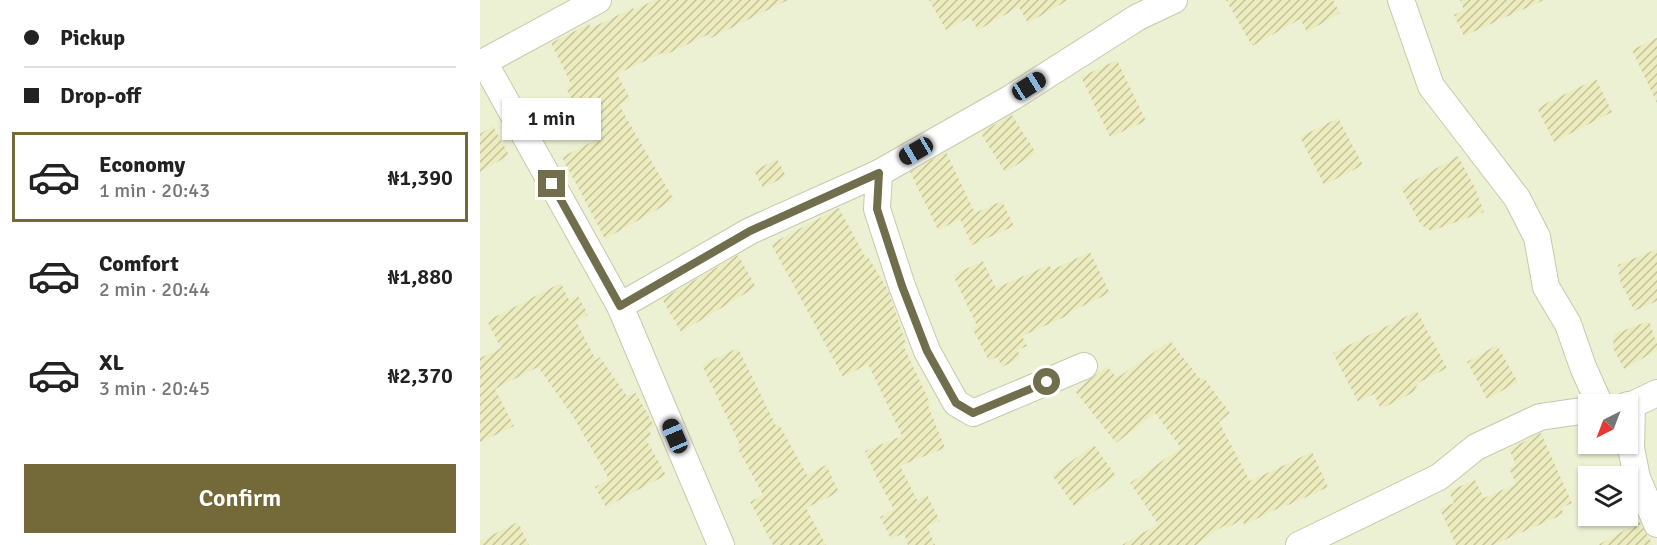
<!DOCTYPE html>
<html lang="en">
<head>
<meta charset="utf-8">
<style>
	:root { --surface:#fff; --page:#f6f6f6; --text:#222; --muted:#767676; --line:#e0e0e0; --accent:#746a39 }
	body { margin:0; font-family:Signika,sans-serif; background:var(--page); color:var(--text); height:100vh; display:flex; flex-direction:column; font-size:22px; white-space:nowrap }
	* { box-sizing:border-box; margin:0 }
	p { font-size:20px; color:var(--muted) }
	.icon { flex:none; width:33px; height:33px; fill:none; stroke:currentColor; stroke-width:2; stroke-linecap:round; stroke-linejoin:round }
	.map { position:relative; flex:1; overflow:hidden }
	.sheet { display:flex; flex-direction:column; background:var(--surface); width:480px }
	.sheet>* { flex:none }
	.banner { display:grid; align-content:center; height:132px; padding:0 24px; background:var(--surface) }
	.needle { width:39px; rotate:222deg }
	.tools { position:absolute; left:1098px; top:394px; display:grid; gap:12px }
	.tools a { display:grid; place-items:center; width:60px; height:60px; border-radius:0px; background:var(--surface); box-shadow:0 2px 4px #0004; font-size:30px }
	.end { position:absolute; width:27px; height:27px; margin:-14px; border:8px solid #706e4c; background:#fff; box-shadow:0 0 0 3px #fff }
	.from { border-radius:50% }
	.bubble { position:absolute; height:42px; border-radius:0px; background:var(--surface); box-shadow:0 2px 4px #0004; font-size:20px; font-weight:600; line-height:42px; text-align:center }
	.car { position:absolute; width:18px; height:36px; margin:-18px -9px; border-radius:8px; box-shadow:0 0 4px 2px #0007; background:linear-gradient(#222 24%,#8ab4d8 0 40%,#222 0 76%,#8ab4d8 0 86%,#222 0) }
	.banner b { display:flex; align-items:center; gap:21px; height:57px; font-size:22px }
	.banner b+b { border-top:2px solid var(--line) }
	.banner i { width:15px; height:15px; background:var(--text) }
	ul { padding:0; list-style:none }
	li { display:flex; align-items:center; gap:18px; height:90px; margin:0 12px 9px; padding:0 12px; border:3px solid transparent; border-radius:0px }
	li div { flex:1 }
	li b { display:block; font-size:22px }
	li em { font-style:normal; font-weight:600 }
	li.selected { border-color:var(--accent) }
	li>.icon { width:54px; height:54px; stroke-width:1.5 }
	.cta { display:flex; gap:12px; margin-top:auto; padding:12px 24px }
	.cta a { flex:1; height:69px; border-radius:0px; background:var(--accent); color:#fff; font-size:24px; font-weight:600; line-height:69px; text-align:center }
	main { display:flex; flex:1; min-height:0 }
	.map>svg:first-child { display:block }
	.residential { fill:#ecf1d3; fill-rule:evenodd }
	.building { fill:url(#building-hatch) }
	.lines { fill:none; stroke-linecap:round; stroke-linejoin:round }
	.minor-casing { stroke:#c7c9ac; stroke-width:28 }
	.minor { stroke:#fff; stroke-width:26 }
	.route { stroke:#706e4c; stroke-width:8 }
</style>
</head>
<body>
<main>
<section class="sheet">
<div class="banner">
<b><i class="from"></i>Pickup</b>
<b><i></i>Drop-off</b>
</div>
<ul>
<li class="selected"><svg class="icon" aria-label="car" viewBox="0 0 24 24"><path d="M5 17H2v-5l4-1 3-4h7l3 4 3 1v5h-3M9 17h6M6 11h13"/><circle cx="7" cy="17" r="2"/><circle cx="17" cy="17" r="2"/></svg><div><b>Economy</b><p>1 min · 20:43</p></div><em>₦1,390</em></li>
<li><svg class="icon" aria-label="car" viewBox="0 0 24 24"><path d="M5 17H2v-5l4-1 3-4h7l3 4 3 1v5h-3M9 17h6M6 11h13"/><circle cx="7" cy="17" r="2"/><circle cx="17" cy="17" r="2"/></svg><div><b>Comfort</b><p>2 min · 20:44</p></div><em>₦1,880</em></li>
<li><svg class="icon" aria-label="car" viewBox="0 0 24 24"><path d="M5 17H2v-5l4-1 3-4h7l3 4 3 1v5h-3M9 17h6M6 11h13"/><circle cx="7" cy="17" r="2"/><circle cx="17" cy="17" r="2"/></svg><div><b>XL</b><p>3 min · 20:45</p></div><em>₦2,370</em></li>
</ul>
<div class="cta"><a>Confirm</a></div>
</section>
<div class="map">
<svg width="1177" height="545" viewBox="0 0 1177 545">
	<defs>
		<pattern id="building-hatch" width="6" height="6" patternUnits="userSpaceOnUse" patternTransform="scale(1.5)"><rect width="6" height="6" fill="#ececbe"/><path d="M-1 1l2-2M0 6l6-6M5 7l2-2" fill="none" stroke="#c4c39d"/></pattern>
	</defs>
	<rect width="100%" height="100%" fill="#f5fae4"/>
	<path class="residential" d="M0 0H1177V545H0ZM1108 405H1148V444H1108ZM1108 477H1148V516H1108Z"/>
	<g class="building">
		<polygon points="175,0 308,0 229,39 227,35 183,56 182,53 137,74 150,99 139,105 194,200 125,239 82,157 114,141 86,88 92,86 71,43 109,24 111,28 153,8 154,10"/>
		<polygon points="449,0 588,0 548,23 539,7 498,30 490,17 466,30"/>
		<polygon points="746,0 853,0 860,13 827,32 820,19 772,46"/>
		<polygon points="980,0 1064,0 984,36 974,15 984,10"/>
		<polygon points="1177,38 1177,103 1152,50"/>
		<polygon points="637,60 666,121 630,137 601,77"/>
		<polygon points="1116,79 1132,112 1074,142 1057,108"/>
		<polygon points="532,115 556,153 525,172 501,134 505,130"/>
		<polygon points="858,118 883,165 844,185 820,137"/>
		<polygon points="13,126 29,155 0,172 0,134"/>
		<polygon points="466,152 495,213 522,201 534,226 492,245 480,219 458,230 430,172"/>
		<polygon points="978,156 995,188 1004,212 951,231 941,225 921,188"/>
		<polygon points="297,159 306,176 283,188 274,171"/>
		<polygon points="359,208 386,258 388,257 408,290 426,344 423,345 446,394 450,404 448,405 465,448 420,466 437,500 447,495 460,521 447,526 455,545 428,545 424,533 411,539 400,517 414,510 396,476 385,451 422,436 388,364 363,377 291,244"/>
		<polygon points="1177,249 1177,301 1154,311 1145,290 1141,286 1138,265"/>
		<polygon points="610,252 630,293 590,312 591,314 542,336 547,346 538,350 540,358 522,367 517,357 509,361 492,328 497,326 473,275 503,261 516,288 569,265 572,270"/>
		<polygon points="258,255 276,287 201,332 182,299"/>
		<polygon points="81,283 89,300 98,296 108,315 96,321 116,360 120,357 147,396 156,393 173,424 174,426 168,429 172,436 166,439 186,475 126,507 115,487 129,479 94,418 58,367 15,389 34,426 0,442 0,358 21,348 7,321"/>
		<polygon points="937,311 967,368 938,383 934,392 901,409 894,394 878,402 853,353"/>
		<polygon points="1169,321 1177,344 1177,350 1144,369 1133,348 1134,334"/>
		<polygon points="690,341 721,380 724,378 750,413 739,422 770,481 832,452 848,487 806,506 805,505 764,525 763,519 747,528 745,525 716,545 642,545 678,524 650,483 701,448 675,413 636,443 595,391 627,366 637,378"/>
		<polygon points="1017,345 1038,382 1007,399 987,362"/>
		<polygon points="258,348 296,426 299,424 327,475 346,465 359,492 326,508 346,545 293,545 270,502 283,495 257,447 260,445 222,365"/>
		<polygon points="1061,433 1092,503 1081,508 1084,514 1013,545 976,545 960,509 974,503 969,491 995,480 1004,498 1036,484 1029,468 1036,465 1029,449"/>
		<polygon points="614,445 636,476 594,506 572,475"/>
		<polygon points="38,522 49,545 0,545 0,541"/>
		<polygon points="1160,522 1173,545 1118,545"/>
	</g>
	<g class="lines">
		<g class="minor-casing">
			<g id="minor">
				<polyline points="921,0 951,86 1037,198 1057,237 1066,287 1088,324 1103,367 1120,405"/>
				<polyline points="4,62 140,306 241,545"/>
				<polyline points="0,64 118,0"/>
				<polyline points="399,173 397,209 422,286 447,351 476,403 493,413 604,366"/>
				<polyline points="140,306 270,231 399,173 531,98 658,17 694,0"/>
				<polyline points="1148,405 1152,405 1177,393"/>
				<polyline points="1152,405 1151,448 1157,478 1177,524"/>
				<polyline points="819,545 959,477 996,447 1060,417 1108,410"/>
			</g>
		</g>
		<use href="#minor" class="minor"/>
	</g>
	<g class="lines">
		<polyline class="route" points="72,184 140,306 270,231 399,173 397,209 422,286 447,351 476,403 493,413 567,382"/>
	</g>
</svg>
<div class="tools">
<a><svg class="needle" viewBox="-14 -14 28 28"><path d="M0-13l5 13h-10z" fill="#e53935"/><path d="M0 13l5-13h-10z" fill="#767676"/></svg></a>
<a><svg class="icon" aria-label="layers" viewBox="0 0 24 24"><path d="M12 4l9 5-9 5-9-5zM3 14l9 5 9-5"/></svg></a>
</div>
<i class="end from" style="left:567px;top:382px"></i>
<i class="end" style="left:72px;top:184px"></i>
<div class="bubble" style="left:22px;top:98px;width:99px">1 min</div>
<i class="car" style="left:549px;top:86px;rotate:58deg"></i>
<i class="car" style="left:436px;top:151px;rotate:240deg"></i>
<i class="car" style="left:195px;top:436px;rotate:337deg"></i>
</div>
</main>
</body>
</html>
